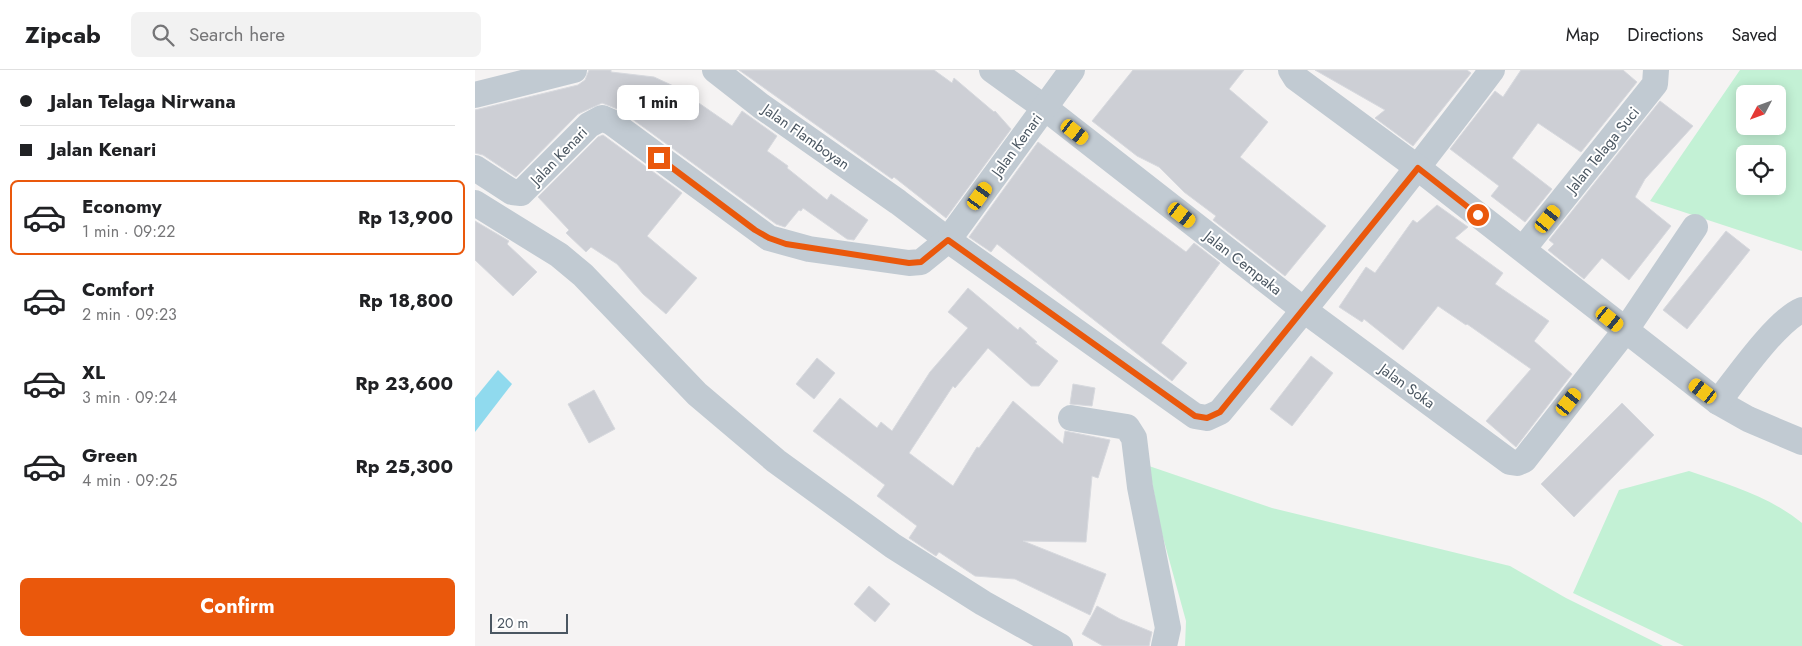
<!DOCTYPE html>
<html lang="en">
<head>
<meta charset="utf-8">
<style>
	:root { --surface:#fff; --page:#f2f2f2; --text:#202124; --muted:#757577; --line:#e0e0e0; --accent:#ea580c }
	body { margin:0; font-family:Jost,sans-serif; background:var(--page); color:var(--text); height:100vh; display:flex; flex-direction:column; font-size:19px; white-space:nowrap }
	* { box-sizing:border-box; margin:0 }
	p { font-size:16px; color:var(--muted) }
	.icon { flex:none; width:28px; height:28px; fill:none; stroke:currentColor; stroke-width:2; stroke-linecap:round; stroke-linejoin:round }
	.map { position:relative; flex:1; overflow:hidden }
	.side { display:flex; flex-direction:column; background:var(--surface); width:475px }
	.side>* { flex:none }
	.hud { display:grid; align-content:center; height:110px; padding:0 20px; background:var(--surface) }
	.needle { width:32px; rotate:229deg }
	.fabs { position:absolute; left:1261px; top:15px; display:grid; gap:10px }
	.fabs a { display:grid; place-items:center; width:50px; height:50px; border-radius:8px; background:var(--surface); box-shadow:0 2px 12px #0003; font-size:25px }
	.scale { position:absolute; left:15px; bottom:12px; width:78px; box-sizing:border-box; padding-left:5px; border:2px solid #4a5661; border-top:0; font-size:14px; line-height:18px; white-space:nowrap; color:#4a5661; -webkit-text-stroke:4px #fff; paint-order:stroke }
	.end { position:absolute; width:22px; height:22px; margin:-11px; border:6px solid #ea580c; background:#fff; box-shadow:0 0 0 2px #fff }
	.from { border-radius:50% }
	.bubble { position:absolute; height:35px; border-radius:8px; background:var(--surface); box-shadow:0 2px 12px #0003; font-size:16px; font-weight:700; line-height:35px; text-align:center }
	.car { position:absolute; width:15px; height:30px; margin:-15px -8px; border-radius:6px; box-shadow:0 0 4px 1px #0007; background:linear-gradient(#f5c518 24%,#345 0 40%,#f5c518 0 76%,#345 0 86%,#f5c518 0) }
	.hud b { display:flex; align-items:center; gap:18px; height:48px; font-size:19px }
	.hud b+b { border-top:1px solid var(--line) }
	.hud i { width:12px; height:12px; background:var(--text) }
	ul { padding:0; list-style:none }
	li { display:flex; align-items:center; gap:15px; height:75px; margin:0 10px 8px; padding:0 10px; border:2px solid transparent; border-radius:8px }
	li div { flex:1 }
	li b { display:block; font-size:19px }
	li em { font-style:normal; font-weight:700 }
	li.on { border-color:var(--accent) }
	li>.icon { width:45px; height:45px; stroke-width:1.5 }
	.primary-button { display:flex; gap:10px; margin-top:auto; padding:10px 20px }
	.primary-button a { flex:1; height:58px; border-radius:8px; background:var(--accent); color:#fff; font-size:20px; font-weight:700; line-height:58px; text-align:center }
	header { display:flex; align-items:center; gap:30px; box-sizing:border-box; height:70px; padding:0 25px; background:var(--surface); border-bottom:1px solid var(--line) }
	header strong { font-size:24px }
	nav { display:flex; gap:28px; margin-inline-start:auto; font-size:18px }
	.search { width:350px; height:45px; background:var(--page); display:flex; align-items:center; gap:12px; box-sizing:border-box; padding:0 18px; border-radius:8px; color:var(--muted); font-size:19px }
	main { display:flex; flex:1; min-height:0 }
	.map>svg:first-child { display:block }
	.green { fill:#c3f1d5; fill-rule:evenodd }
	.water { fill:#90daee }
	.building { fill:#cdcfd5; stroke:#d7d9de }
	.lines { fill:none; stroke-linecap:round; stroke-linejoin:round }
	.minor { stroke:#c1cad2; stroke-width:26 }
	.route { stroke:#ea580c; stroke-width:6 }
	.labels { text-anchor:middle; stroke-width:4; stroke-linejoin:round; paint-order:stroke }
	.street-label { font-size:15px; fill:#4a5661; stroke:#fff }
</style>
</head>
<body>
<header>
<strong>Zipcab</strong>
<div class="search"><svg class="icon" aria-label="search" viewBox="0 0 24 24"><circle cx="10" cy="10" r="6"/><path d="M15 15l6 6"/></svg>Search here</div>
<nav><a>Map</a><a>Directions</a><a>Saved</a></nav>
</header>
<main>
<section class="side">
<div class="hud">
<b><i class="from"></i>Jalan Telaga Nirwana</b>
<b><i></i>Jalan Kenari</b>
</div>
<ul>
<li class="on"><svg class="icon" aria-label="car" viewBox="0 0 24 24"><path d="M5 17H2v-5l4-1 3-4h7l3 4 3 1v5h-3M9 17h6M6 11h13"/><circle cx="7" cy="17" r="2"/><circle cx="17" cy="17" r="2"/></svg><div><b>Economy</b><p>1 min · 09:22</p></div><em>Rp 13,900</em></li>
<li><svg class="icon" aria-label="car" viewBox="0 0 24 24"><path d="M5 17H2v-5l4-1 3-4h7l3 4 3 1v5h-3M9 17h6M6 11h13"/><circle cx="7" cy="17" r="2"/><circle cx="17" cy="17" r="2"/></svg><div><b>Comfort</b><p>2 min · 09:23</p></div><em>Rp 18,800</em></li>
<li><svg class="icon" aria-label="car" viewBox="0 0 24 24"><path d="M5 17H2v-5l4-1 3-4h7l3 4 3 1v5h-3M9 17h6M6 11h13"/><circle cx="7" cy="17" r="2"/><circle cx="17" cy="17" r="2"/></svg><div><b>XL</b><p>3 min · 09:24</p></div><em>Rp 23,600</em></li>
<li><svg class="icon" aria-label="car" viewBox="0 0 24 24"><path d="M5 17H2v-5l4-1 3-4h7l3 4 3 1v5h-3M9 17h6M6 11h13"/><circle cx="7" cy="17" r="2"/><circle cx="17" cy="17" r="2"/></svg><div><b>Green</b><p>4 min · 09:25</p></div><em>Rp 25,300</em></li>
</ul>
<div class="primary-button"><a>Confirm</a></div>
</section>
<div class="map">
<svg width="1327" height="576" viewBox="0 0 1327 576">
	<rect width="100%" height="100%" fill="#f5f3f3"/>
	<g class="green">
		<path d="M1265 0H1327V181L1175 131ZM1270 24H1302V56H1270ZM1270 84H1302V116H1270Z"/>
		<polygon points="674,396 797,438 1035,496 1091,528 1188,576 710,576 711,551 686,460"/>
		<path d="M1214 401C1254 415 1294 426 1327 453V576H1209L1098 523 1144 420Z"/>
	</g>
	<polygon class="water" points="23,300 37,314 0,362 0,328"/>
	<g class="building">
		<polygon points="114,0 136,0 136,2 179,7 220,26 218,29 257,56 267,41 302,66 292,81 313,96 312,98 352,130 356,124 393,150 379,170 372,169 328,138 326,141 324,140 310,157 301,154 145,40 127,33 103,44 41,107 8,85 0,83 0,40 103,15 110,10"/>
		<polygon points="264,0 459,0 477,13 479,8 519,42 520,41 536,59 471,148 419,107 417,109"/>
		<polygon points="658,0 769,0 754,19 793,52 765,87 851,156 810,206 738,150 741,146 709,122 684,97 662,86 617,51"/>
		<polygon points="840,0 992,0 996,3 938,76 900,48 910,40"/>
		<polygon points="1046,0 1148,0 1162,12 1106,82 1063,53 1037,88 1077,119 1050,152 1016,126 1024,116 975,79 1020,21 1028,27"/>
		<polygon points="1185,31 1218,56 1170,109 1160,127 1196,156 1154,210 1127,188 1109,209 1073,180 1079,174 1074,170"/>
		<polygon points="128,65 207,123 172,166 222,208 191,244 168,224 142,194 116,177 111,182 91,163 94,160 63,127 123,67"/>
		<polygon points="563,72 711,182 719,173 745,193 686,273 712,293 697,311 522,174 516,182 494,167"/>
		<polygon points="962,135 993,157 980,168 1028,203 1020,214 1074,251 1059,271 1097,304 1041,377 1011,351 1056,299 992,254 991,255 963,236 928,280 889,249 887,252 864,237 891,197 900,203 938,150 942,153"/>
		<polygon points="0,151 34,171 32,174 62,202 38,226 0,190"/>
		<polygon points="1251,161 1275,180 1212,259 1188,240"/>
		<polygon points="493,218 543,260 545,257 562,272 560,273 583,291 564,316 556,316 513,278 480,318 478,316 434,383 478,416 502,377 504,378 538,331 588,374 590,361 635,370 623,408 617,406 611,472 548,471 631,504 615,545 540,509 500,506 464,482 461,486 434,468 442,456 402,426 410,415 338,361 365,328 402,358 406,352 417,361 455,302 493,258 473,242"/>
		<polygon points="836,286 858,303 817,356 795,339"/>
		<polygon points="342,288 360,303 339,329 321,314"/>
		<polygon points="598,314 620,318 617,336 595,334"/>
		<polygon points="119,320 140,359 114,373 93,334"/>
		<polygon points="1147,333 1179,365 1099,447 1066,414"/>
		<polygon points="394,516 415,534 400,552 379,534"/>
		<polygon points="622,536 645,549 677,562 674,576 628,576 607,564"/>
	</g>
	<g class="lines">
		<g class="minor">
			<path d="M240 0 286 36 423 132 473 170 720 346 732 348 745 342C838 230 929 117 1017 0"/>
			<polyline points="517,0 570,38 829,240 1035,392 1042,393 1049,390 1150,261 1220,157"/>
			<polyline points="816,0 821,8 943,98 1243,332 1273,349 1327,372"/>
			<polyline points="0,25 99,0"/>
			<polyline points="0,98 37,122 46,123 114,55 127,48 136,52 294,168 334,179 434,193 446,192 473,170 597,0"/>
			<polyline points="0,133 84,185 108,205 222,324 301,391 418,476 508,533 585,576"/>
			<polyline points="1048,179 1180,14 1181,0"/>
			<path d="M1243 332C1261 309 1302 250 1327 240"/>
			<polyline points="596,348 652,357 659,368 665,417 693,558 689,576"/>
		</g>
	</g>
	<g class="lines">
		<polyline class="route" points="184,88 280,160 294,168 311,174 434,193 446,192 473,170 720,346 732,348 745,342 943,98 1003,145"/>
	</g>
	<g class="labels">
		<g class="street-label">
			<text transform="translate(331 67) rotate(35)" y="5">Jalan Flamboyan</text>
			<text transform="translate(542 75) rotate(-54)" y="5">Jalan Kenari</text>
			<text transform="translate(1128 80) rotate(-51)" y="5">Jalan Telaga Suci</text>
			<text transform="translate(84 86) rotate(-46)" y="5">Jalan Kenari</text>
			<text transform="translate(768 193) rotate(38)" y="5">Jalan Cempaka</text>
			<text transform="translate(932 316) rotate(36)" y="5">Jalan Soka</text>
		</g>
	</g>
</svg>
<div class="fabs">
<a><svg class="needle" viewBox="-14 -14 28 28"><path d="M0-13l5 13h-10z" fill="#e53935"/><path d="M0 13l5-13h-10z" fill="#757577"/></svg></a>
<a><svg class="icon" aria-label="locate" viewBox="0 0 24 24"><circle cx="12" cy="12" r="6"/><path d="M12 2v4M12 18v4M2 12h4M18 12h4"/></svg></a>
</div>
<div class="scale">20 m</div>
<i class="end from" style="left:1003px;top:145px"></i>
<i class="end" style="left:184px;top:88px"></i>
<div class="bubble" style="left:142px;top:15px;width:82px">1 min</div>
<i class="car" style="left:600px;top:62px;rotate:128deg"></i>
<i class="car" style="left:505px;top:126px;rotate:36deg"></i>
<i class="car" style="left:707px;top:145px;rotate:128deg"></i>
<i class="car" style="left:1073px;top:149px;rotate:39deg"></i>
<i class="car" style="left:1135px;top:249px;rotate:129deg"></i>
<i class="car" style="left:1228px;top:321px;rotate:307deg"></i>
<i class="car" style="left:1094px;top:332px;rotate:38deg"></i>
</div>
</main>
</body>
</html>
